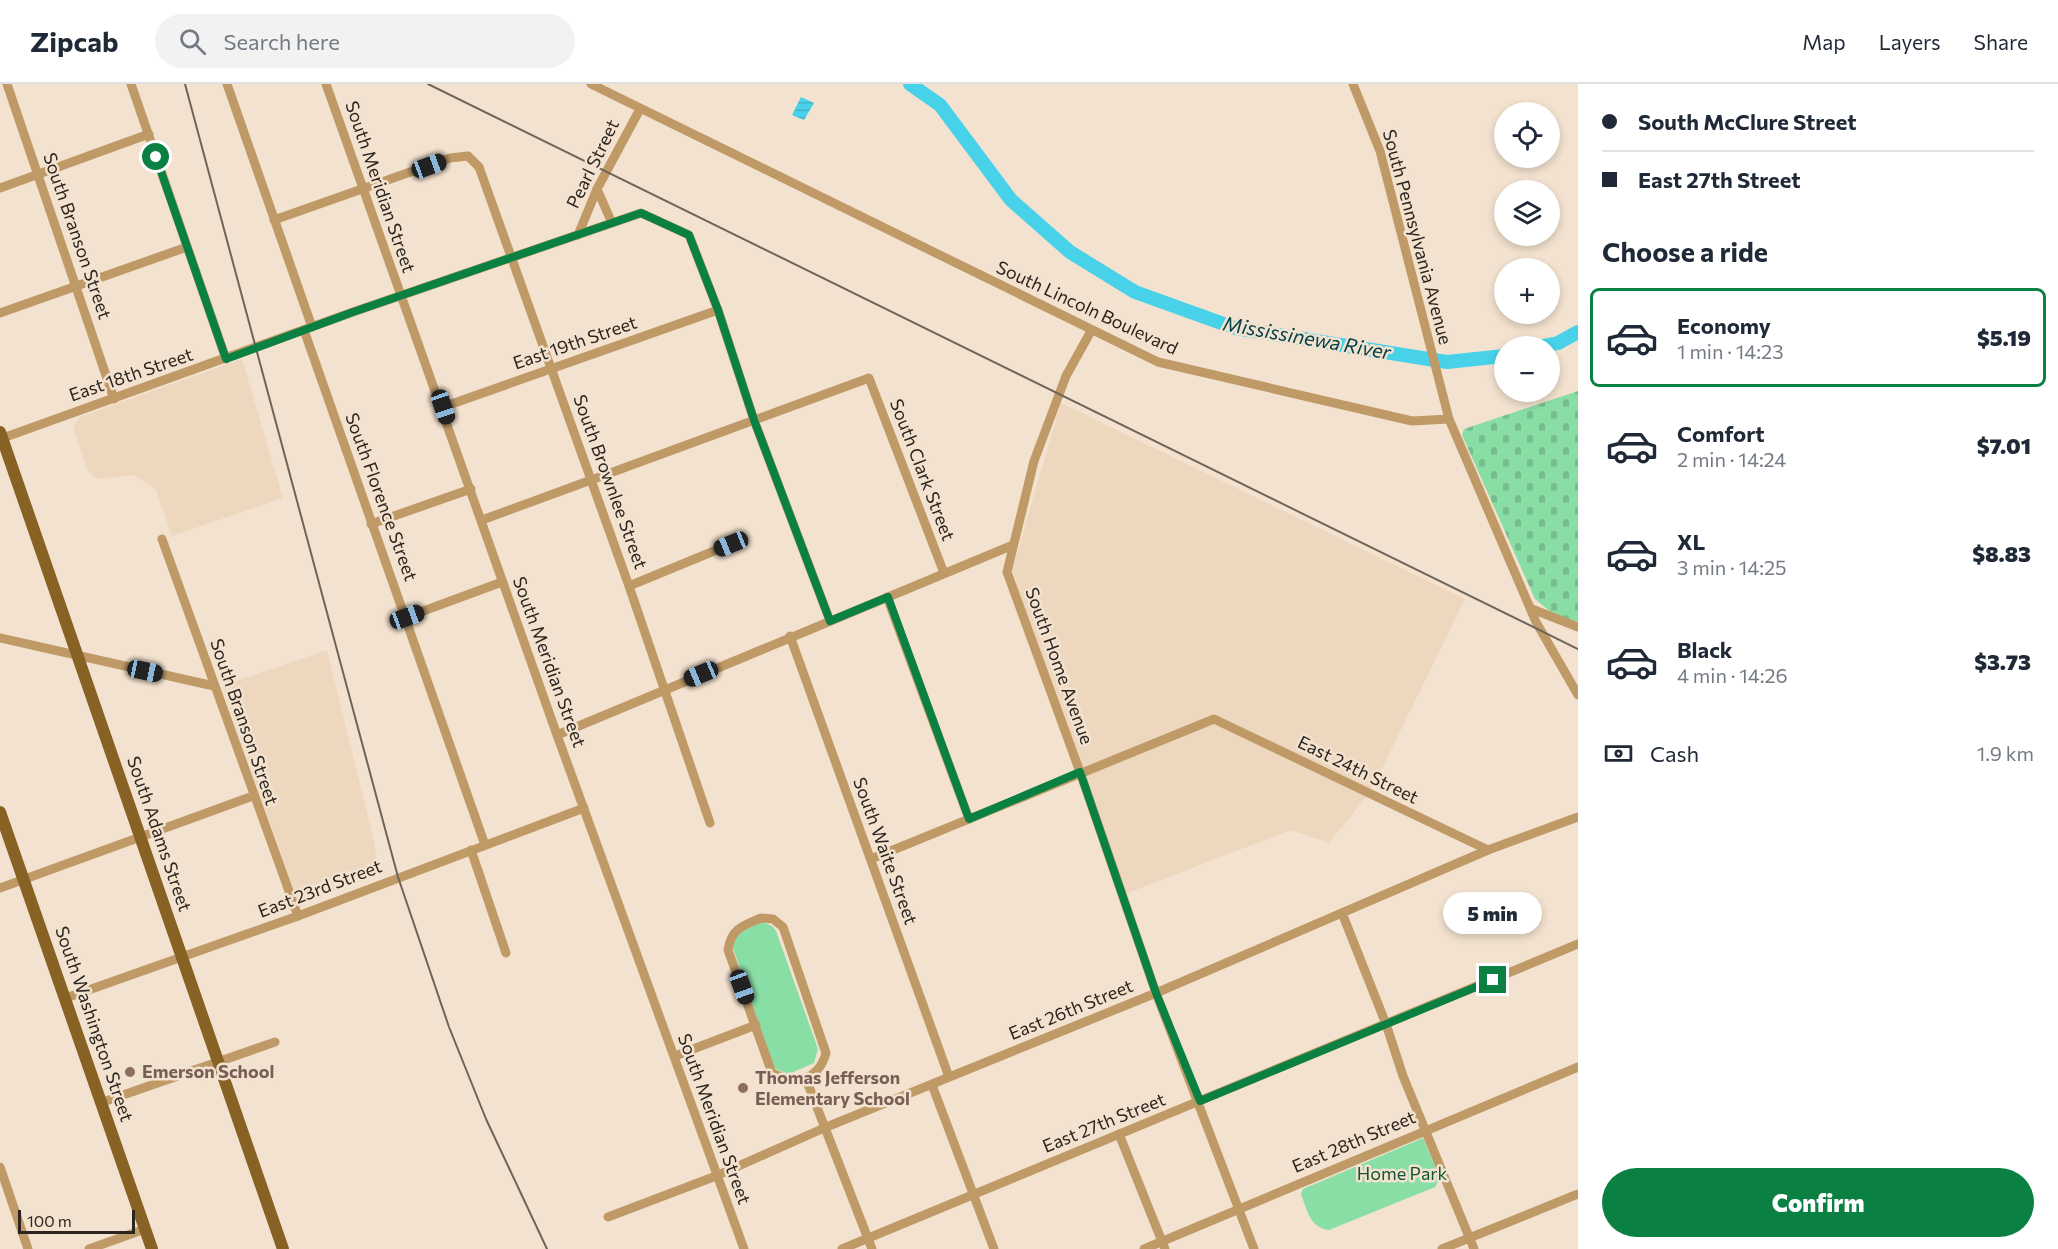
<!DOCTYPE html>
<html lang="en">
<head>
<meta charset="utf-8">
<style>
	:root { --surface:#fff; --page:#f2f2f3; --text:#1f2937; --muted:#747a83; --line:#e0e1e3; --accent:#0b8043 }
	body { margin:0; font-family:Commissioner,sans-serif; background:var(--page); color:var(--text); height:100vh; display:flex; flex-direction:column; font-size:22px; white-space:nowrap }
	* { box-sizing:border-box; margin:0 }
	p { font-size:20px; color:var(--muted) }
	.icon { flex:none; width:33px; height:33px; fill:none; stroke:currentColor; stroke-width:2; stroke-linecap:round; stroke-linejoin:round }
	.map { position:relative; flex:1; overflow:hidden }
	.sheet { display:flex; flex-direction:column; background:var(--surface); width:480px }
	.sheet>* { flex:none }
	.banner { display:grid; align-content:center; height:132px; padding:0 24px; background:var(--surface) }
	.buttons { position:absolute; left:1494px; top:18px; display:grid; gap:12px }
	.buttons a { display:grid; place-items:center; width:66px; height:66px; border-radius:50%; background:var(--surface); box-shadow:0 3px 9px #0003; font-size:30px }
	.scale { position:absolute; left:18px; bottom:15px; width:117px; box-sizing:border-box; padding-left:6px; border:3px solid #2b251e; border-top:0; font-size:16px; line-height:21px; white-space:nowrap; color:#2b251e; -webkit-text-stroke:4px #f3e2cf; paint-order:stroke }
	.end { position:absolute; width:27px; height:27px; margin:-14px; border:8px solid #0b8043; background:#fff; box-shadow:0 0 0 3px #fff }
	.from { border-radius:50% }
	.bubble { position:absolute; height:42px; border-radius:21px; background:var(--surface); box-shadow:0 3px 9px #0003; font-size:20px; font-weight:800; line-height:42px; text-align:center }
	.car { position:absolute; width:18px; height:36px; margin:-18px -9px; border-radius:8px; box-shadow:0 0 4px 2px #0007; background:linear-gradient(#222 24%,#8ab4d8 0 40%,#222 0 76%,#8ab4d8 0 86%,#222 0) }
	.banner b { display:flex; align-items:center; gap:21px; height:57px; font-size:22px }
	.banner b+b { border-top:2px solid var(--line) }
	.banner i { width:15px; height:15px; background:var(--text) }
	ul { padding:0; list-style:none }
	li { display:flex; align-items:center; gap:18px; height:99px; margin:0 12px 9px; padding:0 12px; border:3px solid transparent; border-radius:9px }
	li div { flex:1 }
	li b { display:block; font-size:22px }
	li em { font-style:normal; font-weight:800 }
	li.on { border-color:var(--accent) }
	li>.icon { width:54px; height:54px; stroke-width:1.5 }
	h2 { padding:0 24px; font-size:27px; line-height:72px }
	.pay { display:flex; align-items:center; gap:15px; height:66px; padding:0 24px; font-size:22px }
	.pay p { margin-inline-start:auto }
	.primary-button { display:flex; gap:12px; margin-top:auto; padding:12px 24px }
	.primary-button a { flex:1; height:69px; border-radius:36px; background:var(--accent); color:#fff; font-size:24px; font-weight:800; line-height:69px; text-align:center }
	header { display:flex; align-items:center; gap:36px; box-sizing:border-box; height:84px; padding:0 30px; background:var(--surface); border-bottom:2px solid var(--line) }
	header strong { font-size:28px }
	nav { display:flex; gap:33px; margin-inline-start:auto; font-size:21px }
	.search { width:420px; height:54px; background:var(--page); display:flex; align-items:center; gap:15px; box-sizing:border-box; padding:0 21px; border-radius:33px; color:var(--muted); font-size:22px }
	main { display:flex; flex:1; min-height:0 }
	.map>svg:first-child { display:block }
	.built { fill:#eed7bf }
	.cemetery { fill:url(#cemetery-stones) }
	.park { fill:#89dea6 }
	.water { fill:url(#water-rules) }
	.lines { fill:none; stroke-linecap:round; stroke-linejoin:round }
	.river { stroke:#48d2e9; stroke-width:14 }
	.minor { stroke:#bf9a67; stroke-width:9 }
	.major { stroke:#886124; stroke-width:12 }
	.rail { stroke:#6e655a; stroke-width:2 }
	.route { stroke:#0b8043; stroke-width:8 }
	.education-dot { fill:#8d6e63; stroke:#f3e2cf; stroke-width:2 }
	.labels { text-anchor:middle; stroke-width:5; stroke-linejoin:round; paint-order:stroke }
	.street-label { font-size:18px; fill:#2b251e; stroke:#f3e2cf }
	.education-label { font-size:18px; font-weight:bold; fill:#785e54; stroke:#f3e2cf; text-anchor:start }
	.park-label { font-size:18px; fill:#125530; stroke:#f3e2cf }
	.water-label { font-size:20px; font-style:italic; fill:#01424b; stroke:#f3e2cf }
</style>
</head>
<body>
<header>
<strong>Zipcab</strong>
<div class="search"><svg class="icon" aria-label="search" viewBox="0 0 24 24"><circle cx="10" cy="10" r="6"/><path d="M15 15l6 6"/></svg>Search here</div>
<nav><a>Map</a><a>Layers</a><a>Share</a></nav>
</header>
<main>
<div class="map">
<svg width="1578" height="1165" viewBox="0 0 1578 1165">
	<defs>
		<pattern id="cemetery-stones" width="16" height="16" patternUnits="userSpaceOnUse" patternTransform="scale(1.5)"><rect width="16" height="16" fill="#89dea6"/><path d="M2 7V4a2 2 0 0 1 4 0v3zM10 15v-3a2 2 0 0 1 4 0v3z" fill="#76be8e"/></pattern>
		<pattern id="water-rules" width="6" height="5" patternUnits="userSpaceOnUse" patternTransform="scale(1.5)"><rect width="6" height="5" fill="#48d2e9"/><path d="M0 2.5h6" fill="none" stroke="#3fb4c7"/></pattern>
	</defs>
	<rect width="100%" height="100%" fill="#f3e2cf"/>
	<g class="built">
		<polygon points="242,275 283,414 172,452 156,406 135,391 97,395 88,388 73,343 80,333"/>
		<polygon points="1061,319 1465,515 1371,707 1329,759 1291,746 1125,810 1012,486"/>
		<polygon points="327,566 374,757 379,791 298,819 222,602"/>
	</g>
	<polygon class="cemetery" points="1578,307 1578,538 1552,529 1535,515 1462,351 1464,345"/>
	<g class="park">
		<polygon points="761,837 772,842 776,847 818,965 814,979 789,990 776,985 772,978 733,864 733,853"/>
		<path d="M1423 1054 1440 1094 1435 1103 1329 1146C1310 1144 1307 1126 1301 1110L1303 1105Z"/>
	</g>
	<polygon class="water" points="801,13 814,19 804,36 792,31"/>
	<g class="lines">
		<g class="river">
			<polyline points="910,0 940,21 1011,116 1070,168 1135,208 1235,244 1447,278 1504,272"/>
			<polyline points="1543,262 1558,259 1578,248"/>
		</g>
		<g class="minor">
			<polyline points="7,0 114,315"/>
			<polyline points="131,0 226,275"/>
			<polyline points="227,0 312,243"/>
			<polyline points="326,0 557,651 744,1165"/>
			<polyline points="591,0 1158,278 1412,337 1449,335"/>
			<polyline points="1353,0 1380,67 1449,335 1536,538 1578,611"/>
			<polyline points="0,104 149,50"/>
			<polyline points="597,105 612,139"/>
			<polyline points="274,136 450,74 468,72 479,83 629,502 710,739"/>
			<polyline points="578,151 597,105 640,25"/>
			<polyline points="0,229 187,163"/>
			<polyline points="304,246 485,761"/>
			<polyline points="1091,247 1066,292 1034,377 1007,488 1080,688 1156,909 1254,1165"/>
			<polyline points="443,323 718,226"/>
			<polyline points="0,355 353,228 641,129 689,151 718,226 754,336 830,537"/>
			<polyline points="482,436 869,294 944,489"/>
			<polyline points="371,440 471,405"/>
			<polyline points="162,455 298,832"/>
			<polyline points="629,502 731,460"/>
			<polyline points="887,513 969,735"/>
			<polyline points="1532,525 1578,543"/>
			<polyline points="407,533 502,498"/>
			<polyline points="790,552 949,993"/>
			<polyline points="0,554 214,602"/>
			<polyline points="557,651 1013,461"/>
			<polyline points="471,766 506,869"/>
			<polyline points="871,775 1214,635 1488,766"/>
			<polyline points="0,804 253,712"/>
			<polyline points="1342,829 1386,940 1403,992 1474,1165"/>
			<path d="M761 834 773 835 783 843 826 969C818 997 797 1000 772 989L728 866C731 845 742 842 761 834Z"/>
			<polyline points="66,914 298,832 584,724"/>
			<polyline points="675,972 756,941"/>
			<polyline points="806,995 872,1165"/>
			<polyline points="932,1001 994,1165"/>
			<polyline points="103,1018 275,958"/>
			<polyline points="1119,1050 1165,1165"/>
			<polyline points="0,1083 28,1165"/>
			<polyline points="608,1133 716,1092 824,1044 1156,909 1488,766 1578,733"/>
			<polyline points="89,1165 145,1145"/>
			<polyline points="842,1165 1578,860"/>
			<polyline points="1144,1165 1578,983"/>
			<polyline points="1442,1165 1578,1110"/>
		</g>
		<g class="major">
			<polyline points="0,348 283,1165"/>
			<polyline points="0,728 152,1165"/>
		</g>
		<g class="rail">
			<polyline points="185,0 398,793 449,943 486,1035 547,1165"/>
			<polyline points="428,0 1578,565"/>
		</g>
	</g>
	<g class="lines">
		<polyline class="route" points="156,73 226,275 353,228 641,129 689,151 718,226 754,336 830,537 888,513 969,735 1080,688 1156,909 1200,1017 1493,896"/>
	</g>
	<g class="education-dot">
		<circle cx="130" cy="988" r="6"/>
		<circle cx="743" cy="1004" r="6"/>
	</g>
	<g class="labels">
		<g class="street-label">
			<text transform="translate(593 80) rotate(-64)" y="6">Pearl Street</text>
			<text transform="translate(380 103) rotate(71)" y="6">South Meridian Street</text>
			<text transform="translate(77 152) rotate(71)" y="6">South Branson Street</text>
			<text transform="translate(1417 153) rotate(75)" y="6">South Pennsylvania Avenue</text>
			<text transform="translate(1087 224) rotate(25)" y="6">South Lincoln Boulevard</text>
			<text transform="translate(575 259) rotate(-19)" y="6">East 19th Street</text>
			<text transform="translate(131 291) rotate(-19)" y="6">East 18th Street</text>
			<text transform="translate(922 386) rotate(69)" y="6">South Clark Street</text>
			<text transform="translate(610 398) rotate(70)" y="6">South Brownlee Street</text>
			<text transform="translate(381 413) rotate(70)" y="6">South Florence Street</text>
			<text transform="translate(549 578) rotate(70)" y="6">South Meridian Street</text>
			<text transform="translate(1059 582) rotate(70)" y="6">South Home Avenue</text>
			<text transform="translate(244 638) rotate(71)" y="6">South Branson Street</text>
			<text transform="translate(1358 686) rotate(26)" y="6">East 24th Street</text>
			<text transform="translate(159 750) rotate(71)" y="6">South Adams Street</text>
			<text transform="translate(885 767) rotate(70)" y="6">South Waite Street</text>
			<text transform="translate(320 805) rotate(-21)" y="6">East 23rd Street</text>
			<text transform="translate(1071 926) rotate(-22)" y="6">East 26th Street</text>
			<text transform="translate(94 940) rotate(71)" y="6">South Washington Street</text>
			<text transform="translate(714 1035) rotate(70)" y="6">South Meridian Street</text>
			<text transform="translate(1104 1039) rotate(-22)" y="6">East 27th Street</text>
			<text transform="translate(1354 1058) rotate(-23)" y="6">East 28th Street</text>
		</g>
		<g class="education-label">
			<text x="142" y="994">Emerson School</text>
			<text x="755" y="1000">Thomas Jefferson<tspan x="755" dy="21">Elementary School</tspan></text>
		</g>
		<g class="park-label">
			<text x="1402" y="1096">Home Park</text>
		</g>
		<g class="water-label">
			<text transform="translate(1307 254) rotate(10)" y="7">Mississinewa River</text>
		</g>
	</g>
</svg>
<div class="buttons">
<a><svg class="icon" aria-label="locate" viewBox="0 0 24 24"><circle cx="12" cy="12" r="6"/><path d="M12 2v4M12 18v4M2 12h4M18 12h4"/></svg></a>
<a><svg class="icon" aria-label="layers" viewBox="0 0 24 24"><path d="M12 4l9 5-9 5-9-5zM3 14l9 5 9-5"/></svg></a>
<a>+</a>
<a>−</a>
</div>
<div class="scale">100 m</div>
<i class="end from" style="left:156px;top:73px"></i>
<i class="end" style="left:1493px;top:896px"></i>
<div class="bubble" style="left:1443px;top:808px;width:99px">5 min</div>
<i class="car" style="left:429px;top:82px;rotate:70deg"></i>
<i class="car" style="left:443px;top:323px;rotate:161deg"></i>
<i class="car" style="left:731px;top:460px;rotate:248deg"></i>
<i class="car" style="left:407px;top:533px;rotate:70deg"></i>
<i class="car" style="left:145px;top:587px;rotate:102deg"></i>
<i class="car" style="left:701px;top:590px;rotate:247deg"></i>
<i class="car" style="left:742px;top:903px;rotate:160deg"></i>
</div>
<section class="sheet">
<div class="banner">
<b><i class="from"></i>South McClure Street</b>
<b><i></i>East 27th Street</b>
</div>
<h2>Choose a ride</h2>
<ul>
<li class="on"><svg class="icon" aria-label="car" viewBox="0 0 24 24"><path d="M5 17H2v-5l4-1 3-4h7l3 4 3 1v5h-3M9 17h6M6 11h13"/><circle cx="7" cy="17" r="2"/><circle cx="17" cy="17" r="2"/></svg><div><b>Economy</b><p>1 min · 14:23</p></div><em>$5.19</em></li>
<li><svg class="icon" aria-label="car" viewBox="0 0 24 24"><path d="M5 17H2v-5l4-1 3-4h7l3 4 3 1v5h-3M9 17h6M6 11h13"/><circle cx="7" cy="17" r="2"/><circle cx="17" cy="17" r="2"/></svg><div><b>Comfort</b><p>2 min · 14:24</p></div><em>$7.01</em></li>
<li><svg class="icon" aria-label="car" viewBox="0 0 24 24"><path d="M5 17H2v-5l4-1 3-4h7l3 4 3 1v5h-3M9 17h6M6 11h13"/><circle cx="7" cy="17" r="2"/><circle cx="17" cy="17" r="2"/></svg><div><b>XL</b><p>3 min · 14:25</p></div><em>$8.83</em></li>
<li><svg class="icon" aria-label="car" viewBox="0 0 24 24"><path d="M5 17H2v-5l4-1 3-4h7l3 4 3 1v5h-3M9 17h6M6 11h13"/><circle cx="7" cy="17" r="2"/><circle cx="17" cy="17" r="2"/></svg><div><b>Black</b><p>4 min · 14:26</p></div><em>$3.73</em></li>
</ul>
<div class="pay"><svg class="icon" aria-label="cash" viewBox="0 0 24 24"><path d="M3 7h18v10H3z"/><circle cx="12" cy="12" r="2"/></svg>Cash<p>1.9 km</p></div>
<div class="primary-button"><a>Confirm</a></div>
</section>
</main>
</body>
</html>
